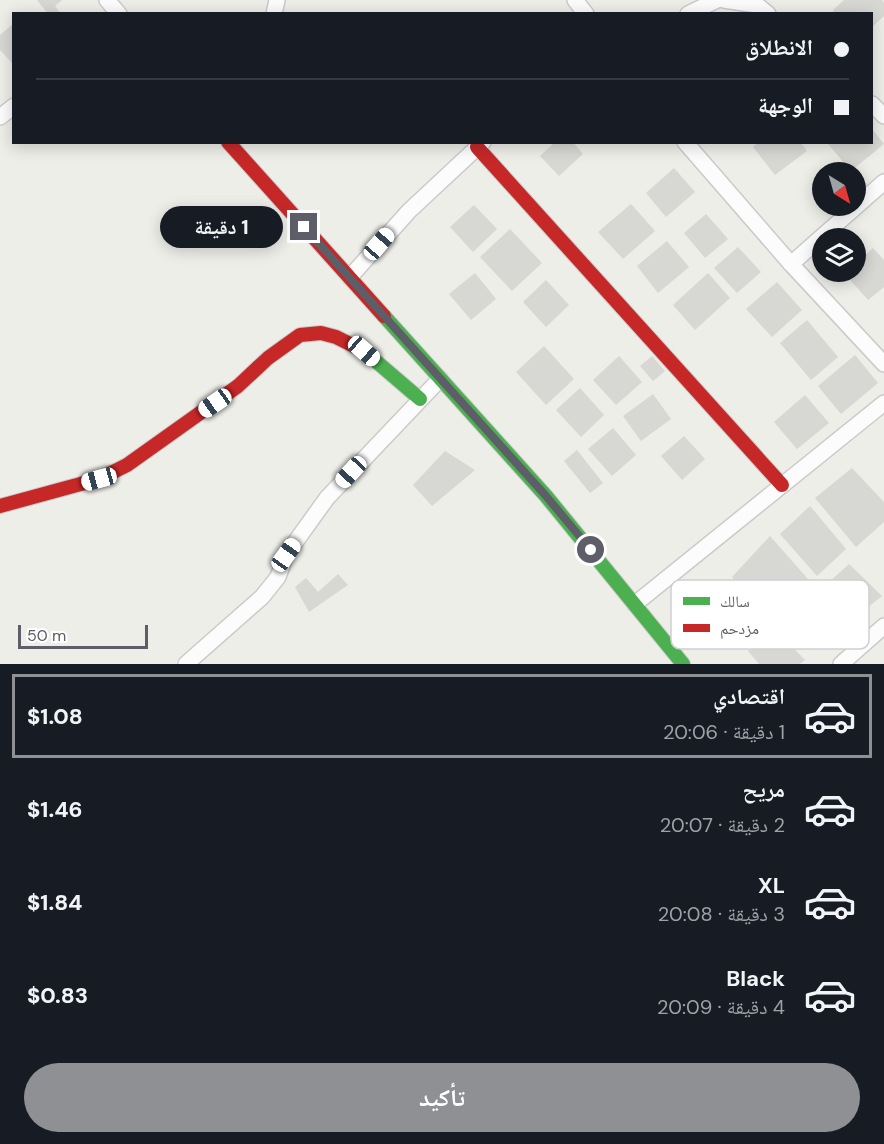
<!DOCTYPE html>
<html lang="ar">
<head>
<meta charset="utf-8">
<style>
	:root { --surface:#171b24; --page:#20242c; --text:#f1f3f6; --muted:#9ea1a6; --line:#363941; --accent:#8f9094 }
	body { margin:0; font-family:"DM Sans","Noto Naskh Arabic",sans-serif; background:var(--page); color:var(--text); direction:rtl; height:100vh; display:flex; flex-direction:column; font-size:22px; white-space:nowrap }
	* { box-sizing:border-box; margin:0 }
	p { font-size:20px; color:var(--muted) }
	.icon { flex:none; width:33px; height:33px; fill:none; stroke:currentColor; stroke-width:2; stroke-linecap:round; stroke-linejoin:round }
	.map { position:relative; height:664px; overflow:hidden; direction:ltr }
	.sheet { display:flex; flex-direction:column; background:var(--surface); flex:1 }
	.sheet>* { flex:none }
	.banner { position:absolute; left:12px; top:12px; width:861px; height:132px; border-radius:0px; box-shadow:0 3px 15px #0003; direction:rtl; display:grid; align-content:center; height:132px; padding:0 24px; background:var(--surface) }
	.needle { width:39px; rotate:143deg }
	.fabs { position:absolute; left:812px; top:162px; display:grid; gap:12px }
	.fabs a { display:grid; place-items:center; width:54px; height:54px; border-radius:50%; background:var(--surface); box-shadow:0 3px 15px #0003; font-size:30px }
	.scale { position:absolute; left:18px; bottom:15px; width:130px; box-sizing:border-box; padding-left:6px; border:3px solid #5d5e67; border-top:0; font-size:16px; line-height:21px; white-space:nowrap; color:#5d5e67; -webkit-text-stroke:4px #fff; paint-order:stroke }
	.end { position:absolute; width:27px; height:27px; margin:-14px; border:8px solid #5d5e67; background:#fff; box-shadow:0 0 0 3px #fff }
	.from { border-radius:50% }
	.bubble { position:absolute; height:42px; border-radius:21px; background:var(--surface); box-shadow:0 3px 15px #0003; font-size:20px; font-weight:800; line-height:42px; text-align:center; direction:rtl }
	.car { position:absolute; width:18px; height:36px; margin:-18px -9px; border-radius:8px; box-shadow:0 0 4px 2px #0007; background:linear-gradient(#fff 24%,#345 0 40%,#fff 0 76%,#345 0 86%,#fff 0) }
	.banner b { display:flex; align-items:center; gap:21px; height:57px; font-size:22px }
	.banner b+b { border-top:2px solid var(--line) }
	.banner i { width:15px; height:15px; background:var(--text) }
	ul { padding:10px 0 0; list-style:none }
	li { display:flex; align-items:center; gap:18px; height:84px; margin:0 12px 9px; padding:0 12px; border:3px solid transparent; border-radius:0px }
	li div { flex:1 }
	li b { display:block; font-size:22px }
	li em { font-style:normal; font-weight:800 }
	li.on { border-color:var(--accent) }
	li>.icon { width:54px; height:54px; stroke-width:1.5 }
	.action { display:flex; gap:12px; margin-top:auto; padding:12px 24px }
	.action a { flex:1; height:69px; border-radius:36px; background:var(--accent); color:#fff; font-size:24px; font-weight:800; line-height:69px; text-align:center }
	.map>svg:first-child { display:block }
	.building { fill:#d7d7d3 }
	.lines { fill:none; stroke-linecap:round; stroke-linejoin:round }
	.street-casing { stroke:#cacbca; stroke-width:18 }
	.fast-casing { stroke:#cacbca; stroke-width:16 }
	.jam-casing { stroke:#cacbca; stroke-width:16 }
	.street { stroke:#fcfcfc; stroke-width:15 }
	.fast { stroke:#4caf50; stroke-width:14 }
	.jam { stroke:#c62828; stroke-width:14 }
	.route { stroke:#5d5e67; stroke-width:8 }
	.key { fill:#fff; stroke:#cecfd1; stroke-width:1.5 }
	.key-label { font-size:16px; fill:#5d5e67 }
</style>
</head>
<body>
<div class="map">
<svg width="884" height="664" viewBox="0 0 884 664">
	<rect width="100%" height="100%" fill="#edeee8"/>
	<g class="building">
		<polygon points="37,0 62,0 55,6 61,14 48,14"/>
		<polygon points="844,0 882,0 884,3 884,16 872,27 872,14 835,14 833,10"/>
		<polygon points="14,23 14,65 0,50 0,35"/>
		<polygon points="872,129 884,144 851,171 828,144 829,142 872,142"/>
		<polygon points="555,142 573,142 583,154 559,176 540,156"/>
		<polygon points="758,142 800,142 807,151 775,175 753,147"/>
		<polygon points="674,168 695,192 666,217 646,193"/>
		<polygon points="631,204 655,231 623,259 598,232"/>
		<polygon points="474,205 497,229 473,252 450,227"/>
		<polygon points="706,214 728,239 705,258 684,233"/>
		<polygon points="510,229 542,263 512,291 480,257"/>
		<polygon points="667,241 689,267 658,293 637,266"/>
		<polygon points="738,247 761,272 737,293 714,268"/>
		<polygon points="873,248 884,260 884,287 868,300 844,273 846,272 855,272 855,264"/>
		<polygon points="475,273 496,299 471,320 449,294"/>
		<polygon points="708,273 730,298 695,330 673,305"/>
		<polygon points="546,280 569,305 546,327 523,302"/>
		<polygon points="777,282 802,310 772,337 746,309"/>
		<polygon points="807,320 838,357 811,380 780,343"/>
		<polygon points="544,346 574,379 546,405 516,372"/>
		<polygon points="855,355 878,383 841,414 818,386"/>
		<polygon points="619,356 642,382 616,405 593,380"/>
		<polygon points="652,356 665,371 653,381 640,366"/>
		<polygon points="580,388 604,415 581,437 556,410"/>
		<polygon points="653,394 671,419 641,441 623,416"/>
		<polygon points="805,395 829,423 797,449 774,422"/>
		<polygon points="613,428 636,455 612,476 588,449"/>
		<polygon points="684,436 705,459 682,480 661,456"/>
		<polygon points="577,450 603,483 590,493 564,461"/>
		<polygon points="445,451 475,470 432,506 413,485"/>
		<polygon points="852,468 884,502 884,522 856,547 815,498"/>
		<polygon points="810,506 846,549 817,576 780,534"/>
		<polygon points="770,536 815,587 772,626 732,577"/>
		<polygon points="849,564 882,596 851,621 827,584"/>
		<polygon points="338,574 348,585 309,612 295,587 306,578 318,592"/>
		<polygon points="775,629 805,660 800,664 759,664 748,651"/>
	</g>
	<g class="lines">
		<g class="street-casing">
			<g id="street">
				<polyline points="107,0 119,14"/>
				<polyline points="575,0 586,14"/>
				<polyline points="724,0 757,5 768,14"/>
				<polyline points="274,14 277,0"/>
				<polyline points="688,14 717,0"/>
				<polyline points="872,104 884,116"/>
				<polyline points="0,117 14,106"/>
				<polyline points="685,142 791,264 884,364"/>
				<polyline points="791,264 884,182"/>
				<polyline points="350,277 409,211 483,142"/>
				<polyline points="635,604 884,403"/>
				<polyline points="186,664 262,597 278,577 286,555 327,498 440,379"/>
				<polyline points="841,664 884,626"/>
			</g>
		</g>
		<g class="fast-casing">
			<g id="fast">
				<polyline points="384,316 546,496 683,664"/>
				<polyline points="354,346 364,351 420,399"/>
			</g>
		</g>
		<g class="jam-casing">
			<g id="jam">
				<polyline points="228,142 384,316"/>
				<polyline points="477,147 782,485"/>
				<polyline points="0,506 99,479 127,465 238,386 268,358 300,335 321,333 336,337 354,346"/>
			</g>
		</g>
		<use href="#street" class="street"/>
		<use href="#fast" class="fast"/>
		<use href="#jam" class="jam"/>
	</g>
	<g class="lines">
		<polyline class="route" points="304,227 546,496 591,550"/>
	</g>
	<rect x="671" y="580" width="198" height="69" rx="9" class="key"/>
	<rect x="683" y="597" width="27" height="8" fill="#4caf50"/>
	<rect x="683" y="624" width="27" height="8" fill="#c62828"/>
	<g class="key-label">
		<text x="720" y="607">سالك</text>
		<text x="720" y="634">مزدحم</text>
	</g>
</svg>
<div class="fabs">
<a><svg class="needle" viewBox="-14 -14 28 28"><path d="M0-13l5 13h-10z" fill="#e53935"/><path d="M0 13l5-13h-10z" fill="#9ea1a6"/></svg></a>
<a><svg class="icon" aria-label="layers" viewBox="0 0 24 24"><path d="M12 4l9 5-9 5-9-5zM3 14l9 5 9-5"/></svg></a>
</div>
<div class="scale">50 m</div>
<i class="end from" style="left:591px;top:550px"></i>
<i class="end" style="left:304px;top:227px"></i>
<div class="bubble" style="left:160px;top:206px;width:123px">1 دقيقة</div>
<i class="car" style="left:379px;top:244px;rotate:41deg"></i>
<i class="car" style="left:364px;top:351px;rotate:131deg"></i>
<i class="car" style="left:215px;top:403px;rotate:235deg"></i>
<i class="car" style="left:351px;top:472px;rotate:223deg"></i>
<i class="car" style="left:99px;top:479px;rotate:255deg"></i>
<i class="car" style="left:286px;top:555px;rotate:35deg"></i>
<div class="banner">
<b><i class="from"></i>الانطلاق</b>
<b><i></i>الوجهة</b>
</div>
</div>
<section class="sheet">
<ul>
<li class="on"><svg class="icon" aria-label="car" viewBox="0 0 24 24"><path d="M5 17H2v-5l4-1 3-4h7l3 4 3 1v5h-3M9 17h6M6 11h13"/><circle cx="7" cy="17" r="2"/><circle cx="17" cy="17" r="2"/></svg><div><b>اقتصادي</b><p>1 دقيقة · 20:06</p></div><em>$1.08</em></li>
<li><svg class="icon" aria-label="car" viewBox="0 0 24 24"><path d="M5 17H2v-5l4-1 3-4h7l3 4 3 1v5h-3M9 17h6M6 11h13"/><circle cx="7" cy="17" r="2"/><circle cx="17" cy="17" r="2"/></svg><div><b>مريح</b><p>2 دقيقة · 20:07</p></div><em>$1.46</em></li>
<li><svg class="icon" aria-label="car" viewBox="0 0 24 24"><path d="M5 17H2v-5l4-1 3-4h7l3 4 3 1v5h-3M9 17h6M6 11h13"/><circle cx="7" cy="17" r="2"/><circle cx="17" cy="17" r="2"/></svg><div><b>XL</b><p>3 دقيقة · 20:08</p></div><em>$1.84</em></li>
<li><svg class="icon" aria-label="car" viewBox="0 0 24 24"><path d="M5 17H2v-5l4-1 3-4h7l3 4 3 1v5h-3M9 17h6M6 11h13"/><circle cx="7" cy="17" r="2"/><circle cx="17" cy="17" r="2"/></svg><div><b>Black</b><p>4 دقيقة · 20:09</p></div><em>$0.83</em></li>
</ul>
<div class="action"><a>تأكيد</a></div>
</section>
</body>
</html>
